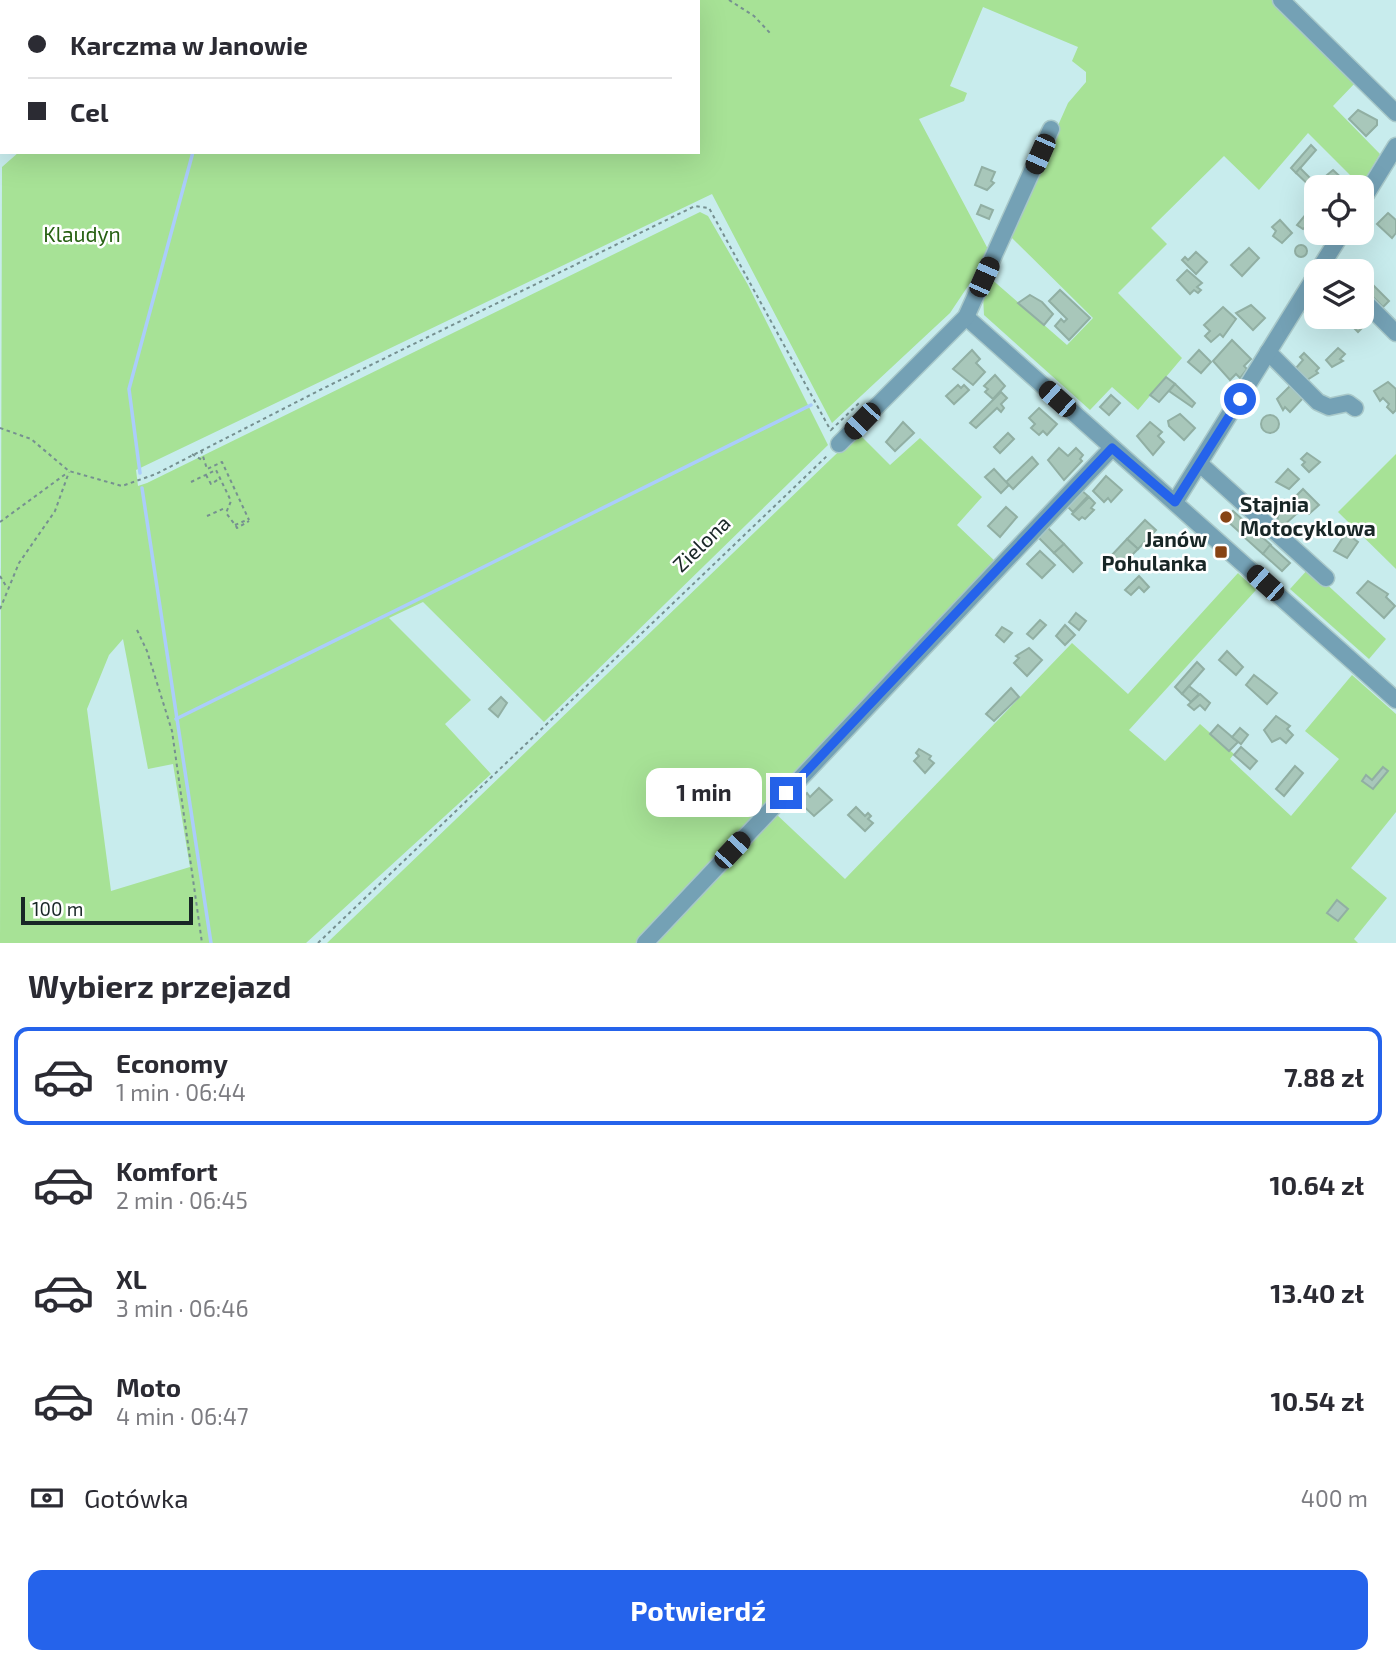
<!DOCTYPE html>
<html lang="pl">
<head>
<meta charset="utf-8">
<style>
	:root { --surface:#fff; --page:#f2f2f3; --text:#2b2b33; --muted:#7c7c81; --line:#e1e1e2; --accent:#2563eb }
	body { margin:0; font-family:"Exo 2",sans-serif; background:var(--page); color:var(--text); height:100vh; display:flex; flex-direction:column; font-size:26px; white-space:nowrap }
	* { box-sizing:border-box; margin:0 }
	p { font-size:23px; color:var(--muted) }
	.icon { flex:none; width:38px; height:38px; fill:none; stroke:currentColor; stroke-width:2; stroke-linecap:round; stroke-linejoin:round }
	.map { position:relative; height:943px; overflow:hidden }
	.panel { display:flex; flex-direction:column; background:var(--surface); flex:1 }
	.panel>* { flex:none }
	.top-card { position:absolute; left:0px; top:0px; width:700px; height:154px; box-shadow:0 7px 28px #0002; display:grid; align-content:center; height:154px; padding:0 28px; background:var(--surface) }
	.controls { position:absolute; left:1304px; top:175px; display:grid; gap:14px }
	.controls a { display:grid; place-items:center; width:70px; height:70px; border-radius:14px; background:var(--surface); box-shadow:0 7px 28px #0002; font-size:35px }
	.scale { position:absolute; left:21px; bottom:18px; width:172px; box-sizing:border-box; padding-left:7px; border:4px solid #182626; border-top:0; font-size:19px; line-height:24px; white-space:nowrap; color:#182626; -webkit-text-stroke:5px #fff; paint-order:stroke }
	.end { position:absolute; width:32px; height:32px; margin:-16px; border:9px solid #2563eb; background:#fff; box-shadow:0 0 0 4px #fff }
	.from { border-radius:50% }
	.bubble { position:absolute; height:49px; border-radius:14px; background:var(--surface); box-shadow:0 7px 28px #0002; font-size:23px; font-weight:700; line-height:49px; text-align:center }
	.car { position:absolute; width:21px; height:42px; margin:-21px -10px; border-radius:9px; box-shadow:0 0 5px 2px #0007; background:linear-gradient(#222 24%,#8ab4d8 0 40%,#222 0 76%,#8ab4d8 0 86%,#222 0) }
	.top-card b { display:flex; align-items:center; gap:24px; height:66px; font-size:26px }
	.top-card b+b { border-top:2px solid var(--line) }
	.top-card i { width:18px; height:18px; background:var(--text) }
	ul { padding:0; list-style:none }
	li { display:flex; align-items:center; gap:21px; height:98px; margin:0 14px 10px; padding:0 14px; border:4px solid transparent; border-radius:14px }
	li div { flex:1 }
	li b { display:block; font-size:26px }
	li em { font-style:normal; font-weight:700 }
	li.on { border-color:var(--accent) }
	li>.icon { width:63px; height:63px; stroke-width:1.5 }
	h2 { padding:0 28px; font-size:32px; line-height:84px }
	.pay { display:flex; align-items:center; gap:18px; height:77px; padding:0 28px; font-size:26px }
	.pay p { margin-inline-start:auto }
	.action { display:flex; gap:14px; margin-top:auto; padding:14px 28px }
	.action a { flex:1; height:80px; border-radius:14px; background:var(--accent); color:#fff; font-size:28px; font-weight:700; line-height:80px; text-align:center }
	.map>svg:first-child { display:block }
	.green { fill:#a7e296; fill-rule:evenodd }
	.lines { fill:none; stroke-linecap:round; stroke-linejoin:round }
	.stream { stroke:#abcdfb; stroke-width:3.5 }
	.building { fill:#a8c7ba; stroke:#91afa3; stroke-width:2 }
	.minor-casing { stroke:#a8c8c9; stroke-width:19 }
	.path { stroke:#769090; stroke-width:2; stroke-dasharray:3.5 3.5; stroke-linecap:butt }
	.minor { stroke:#74a1b5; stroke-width:16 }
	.route { stroke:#2563eb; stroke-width:9 }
	.poi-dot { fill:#874415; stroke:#fff; stroke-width:2.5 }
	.labels { text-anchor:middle; stroke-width:5; stroke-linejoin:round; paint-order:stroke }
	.park-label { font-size:21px; fill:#276112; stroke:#fff }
	.poi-label { font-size:21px; font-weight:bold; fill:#182626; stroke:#fff; text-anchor:start }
	.street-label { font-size:21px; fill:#182626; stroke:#fff }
</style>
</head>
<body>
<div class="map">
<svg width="1396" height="943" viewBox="0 0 1396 943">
	<rect width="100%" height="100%" fill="#c8eced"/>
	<g class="green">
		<path d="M55 0H1273L1356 82 1333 106 1380 154 1361 186 1308 133 1259 190 1224 156 1151 228 1167 244 1118 293 1182 358 1138 410 1112 387 1090 410 984 315 983 296 989 277 1067 345 1093 318 1008 234 1041 160 1058 134 1056 130 1068 103 1086 82V72L1072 61 1078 47 983 7 950 86 967 93 964 101 919 119 989 251 978 279 976 274 950 313 832 423 712 194 136 470 138 486 147 483 700 212 708 216 748 285 828 445 544 722 423 602 389 618 471 700 445 724 491 774 306 943H0L2 167 19 152H698V2ZM123 639 148 769 173 764 190 867 111 891 87 709 109 655Z"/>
		<polygon points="858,433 890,465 920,438 982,497 957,525 997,563 638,943 327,943"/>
		<polygon points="1396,454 1396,569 1338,512"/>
		<polygon points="1309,568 1386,639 1369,659 1290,589"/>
		<polygon points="1238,573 1256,590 1129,730 1165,761 1200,724 1234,754 1230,759 1291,816 1339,759 1305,731 1352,675 1396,714 1396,812 1351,868 1387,898 1354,939 1358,943 652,943 775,813 845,879 1072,643 1128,694"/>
	</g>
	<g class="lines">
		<g class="stream">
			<polyline points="230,2 231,0"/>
			<polyline points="140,473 129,389 193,152"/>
			<polyline points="142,488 211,943"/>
			<polyline points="176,719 811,405"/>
		</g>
	</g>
	<g class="building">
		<polygon points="1358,110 1377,120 1377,125 1366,136 1349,119"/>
		<polygon points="1311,145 1316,150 1296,173 1291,168"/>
		<polygon points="982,167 995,172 991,181 994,183 987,190 975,185"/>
		<polygon points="1300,168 1316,184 1312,188 1296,173"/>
		<polygon points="1333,170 1347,183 1343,187 1315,185"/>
		<polygon points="1316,202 1316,218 1303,229 1297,225"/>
		<polygon points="981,205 993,210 989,219 977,214"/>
		<polygon points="1388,213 1396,220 1396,233 1392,238 1377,224"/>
		<polygon points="1280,220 1292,233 1282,243 1273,236 1276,231 1272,227"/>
		<circle cx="1301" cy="251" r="6"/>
		<polygon points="1249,248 1259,258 1242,276 1231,265"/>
		<polygon points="1196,252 1207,262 1196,274 1182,260 1185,257 1188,260"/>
		<polygon points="1187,270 1202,283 1197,287 1201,290 1198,293 1194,290 1190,294 1177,280"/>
		<polygon points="1374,286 1389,301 1383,307 1368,292"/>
		<polygon points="1060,290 1090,318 1069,340 1055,326 1061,319 1064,322 1067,319 1049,301"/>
		<polygon points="1030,295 1042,302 1053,314 1044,325 1018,303"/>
		<polygon points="1251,305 1265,318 1253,330 1236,313"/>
		<polygon points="1223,307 1236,319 1223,337 1220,334 1211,342 1205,336 1210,331 1204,325"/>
		<polygon points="1362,316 1368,322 1358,332 1343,317"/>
		<polygon points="1232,340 1251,359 1244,366 1247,369 1240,378 1236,374 1230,380 1213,361"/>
		<polygon points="1338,348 1345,354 1340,359 1343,361 1332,367 1326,360"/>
		<polygon points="972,350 980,359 976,363 985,372 973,385 953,369"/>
		<polygon points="1199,350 1211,362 1201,373 1188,362"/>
		<polygon points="1304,353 1319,368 1316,371 1318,373 1307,380 1296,368 1303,360 1300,357"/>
		<polygon points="995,375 1005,386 993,399 985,392 988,389 984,386"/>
		<polygon points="1166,377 1175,384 1159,402 1150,395"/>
		<polygon points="1388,382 1396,389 1396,410 1393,413 1387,407 1389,404 1383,398 1380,401 1374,391"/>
		<polygon points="1175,384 1195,403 1192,407 1169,391"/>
		<polygon points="958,385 961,388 964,385 969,390 954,404 946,396"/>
		<polygon points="1290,386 1303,398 1290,412 1285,407 1283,410 1277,399"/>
		<polygon points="1001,392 1007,398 1001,404 1004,408 1001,412 997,408 976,428 970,423"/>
		<polygon points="1111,395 1120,403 1109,415 1100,407"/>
		<polygon points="1039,408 1057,424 1047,435 1043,431 1039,435 1031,428 1035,424 1029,418"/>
		<polygon points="1180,414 1195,428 1184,440 1169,426 1168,421"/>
		<circle cx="1270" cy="424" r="9"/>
		<polygon points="903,422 914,433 895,451 886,442"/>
		<polygon points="1150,422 1162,432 1158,436 1164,442 1153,455 1137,436"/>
		<polygon points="1008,433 1014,439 1000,453 994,447"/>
		<polygon points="1059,448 1068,456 1076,448 1083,455 1080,459 1082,461 1064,480 1048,460"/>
		<polygon points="1307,453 1320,462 1309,472 1302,465 1305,462 1301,459"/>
		<polygon points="1032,457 1038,464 1013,489 1006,482"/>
		<polygon points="994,469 1009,485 1001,493 985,477"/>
		<polygon points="1288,469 1299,479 1289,489 1276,482"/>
		<polygon points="1106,476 1122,490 1111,502 1108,498 1104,502 1093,491"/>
		<polygon points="1303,489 1319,505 1309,514 1293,499"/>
		<polygon points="1081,490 1088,496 1073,512 1066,505"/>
		<polygon points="1089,497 1095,503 1091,508 1094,510 1085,519 1082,517 1079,520 1072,514"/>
		<polygon points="1293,499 1303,508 1283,526 1277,521 1279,513"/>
		<polygon points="1006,507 1017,517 1000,537 988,526"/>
		<polygon points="1233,511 1252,528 1245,537 1225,519"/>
		<polygon points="1145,520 1156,530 1138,549 1127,539"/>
		<polygon points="1048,528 1064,544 1054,553 1038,537"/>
		<polygon points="1252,528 1271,545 1263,554 1244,537"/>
		<polygon points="1346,533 1358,542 1347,558 1334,551"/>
		<polygon points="1127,539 1138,549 1120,567 1110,557"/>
		<polygon points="1064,544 1082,563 1073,572 1054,553"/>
		<polygon points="1270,545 1290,563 1282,571 1263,554"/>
		<polygon points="1040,551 1055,565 1042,578 1027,564"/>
		<polygon points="1139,576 1149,587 1144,592 1139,587 1131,595 1125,590"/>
		<polygon points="1368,581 1388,594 1386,597 1395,606 1384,618 1357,593"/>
		<polygon points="1076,613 1086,621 1079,630 1069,622"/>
		<polygon points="1040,620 1046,625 1033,639 1027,634"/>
		<polygon points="1065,625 1075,635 1065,645 1056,636"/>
		<polygon points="1002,627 1012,633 1004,642 996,635"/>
		<polygon points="1029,648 1042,660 1027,676 1014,663 1019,658 1016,656"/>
		<polygon points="1227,651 1243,667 1236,675 1219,660"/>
		<polygon points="1197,662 1204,669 1182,694 1175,687"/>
		<polygon points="1254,675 1277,693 1267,704 1246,685"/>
		<polygon points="1189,686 1199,694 1191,702 1182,694"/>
		<polygon points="1011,688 1019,697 994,721 986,714"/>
		<polygon points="1200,694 1210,703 1205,710 1200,705 1194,710 1188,705"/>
		<polygon points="501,697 507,703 498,717 489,709"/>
		<polygon points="1276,716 1290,726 1287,729 1293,735 1286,743 1280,738 1272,742 1264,730"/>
		<polygon points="1218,725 1238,742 1229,751 1210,734"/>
		<polygon points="1240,728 1248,735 1241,744 1232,737"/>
		<polygon points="1241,747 1257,761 1250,769 1234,755"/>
		<polygon points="919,749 931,756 929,759 934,763 925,773 914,761 919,756 916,753"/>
		<polygon points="1295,766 1303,773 1284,796 1276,789"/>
		<polygon points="1383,767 1388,771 1373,789 1362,781 1366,775 1372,780"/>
		<polygon points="819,788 832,800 814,816 799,802 807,793 810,797"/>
		<polygon points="856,807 865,816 868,813 871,816 868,819 873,823 865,831 848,815"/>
		<polygon points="1337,900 1348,909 1338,921 1327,913"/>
	</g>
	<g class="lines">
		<g class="minor-casing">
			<g id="minor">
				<polyline points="1281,0 1396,113"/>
				<polyline points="0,57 2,59"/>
				<polyline points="1362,201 1396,146"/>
				<polyline points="1318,271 1342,233"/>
				<polyline points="1362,299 1396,333"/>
				<polyline points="966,317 1396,700"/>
				<polyline points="1268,352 1318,402 1329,407 1348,403 1355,408"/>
				<polyline points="839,444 966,317 1051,129"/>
				<polyline points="1200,464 1326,578"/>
				<polyline points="1175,502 1316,275"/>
				<polyline points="645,943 1112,448"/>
			</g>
		</g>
		<g class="path">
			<polyline points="729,0 754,16 770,33"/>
			<polyline points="0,428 31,439 69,471 122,486 156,474 322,389 695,206 709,208 831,431"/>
			<polyline points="831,430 859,403"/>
			<polyline points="201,450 207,469 222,462 249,520"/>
			<polyline points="192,454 202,460"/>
			<polyline points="206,475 211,484 219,479"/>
			<polyline points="191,482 216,470 231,501 226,513 236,526"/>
			<polyline points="207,516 225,508"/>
			<polyline points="0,522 67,473"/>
			<polyline points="235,525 249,519"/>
			<polyline points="236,526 237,528 249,521"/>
			<polyline points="0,576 6,586"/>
			<polyline points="0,609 19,563 55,511 69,472"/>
			<polyline points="137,630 147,651 172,731 202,943"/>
			<polyline points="318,943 828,455"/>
		</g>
		<use href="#minor" class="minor"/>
	</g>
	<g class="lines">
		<polyline class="route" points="786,793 1112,448 1175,502 1240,399"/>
	</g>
	<g class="poi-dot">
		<circle cx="1226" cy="517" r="7"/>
		<rect x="1214" y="545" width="14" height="14" rx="3.5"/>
	</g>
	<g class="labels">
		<g class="park-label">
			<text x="82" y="242">Klaudyn</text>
		</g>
		<g class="poi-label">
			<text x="1240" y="512">Stajnia<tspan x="1240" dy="24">Motocyklowa</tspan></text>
			<text x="1207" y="547" text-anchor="end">Janów<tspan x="1207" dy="24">Pohulanka</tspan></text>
		</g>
		<g class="street-label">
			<text transform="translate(702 544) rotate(-44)" y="7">Zielona</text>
		</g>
	</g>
</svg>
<div class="controls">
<a><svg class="icon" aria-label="locate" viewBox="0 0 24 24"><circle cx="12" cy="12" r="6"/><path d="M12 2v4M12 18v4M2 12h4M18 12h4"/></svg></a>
<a><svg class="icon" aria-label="layers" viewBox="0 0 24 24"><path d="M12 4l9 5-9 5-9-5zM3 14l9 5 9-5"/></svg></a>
</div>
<div class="scale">100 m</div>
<i class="end from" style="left:1240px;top:399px"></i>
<i class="end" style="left:786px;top:793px"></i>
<div class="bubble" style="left:646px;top:768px;width:116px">1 min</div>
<i class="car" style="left:1040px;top:154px;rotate:204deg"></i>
<i class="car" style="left:984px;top:277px;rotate:24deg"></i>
<i class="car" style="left:1057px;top:399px;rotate:312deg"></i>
<i class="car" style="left:862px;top:421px;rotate:224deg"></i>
<i class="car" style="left:1265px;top:583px;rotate:312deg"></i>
<i class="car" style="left:732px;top:850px;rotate:43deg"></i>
<div class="top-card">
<b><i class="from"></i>Karczma w Janowie</b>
<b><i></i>Cel</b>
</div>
</div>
<section class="panel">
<h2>Wybierz przejazd</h2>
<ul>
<li class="on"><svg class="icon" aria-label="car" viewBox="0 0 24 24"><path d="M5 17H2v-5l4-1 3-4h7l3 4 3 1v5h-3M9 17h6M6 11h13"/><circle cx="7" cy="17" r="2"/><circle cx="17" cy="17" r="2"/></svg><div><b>Economy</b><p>1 min · 06:44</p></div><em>7.88 zł</em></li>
<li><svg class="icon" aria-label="car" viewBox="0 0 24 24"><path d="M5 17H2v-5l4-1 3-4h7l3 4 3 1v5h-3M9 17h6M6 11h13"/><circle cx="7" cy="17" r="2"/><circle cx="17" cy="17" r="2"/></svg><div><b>Komfort</b><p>2 min · 06:45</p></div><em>10.64 zł</em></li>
<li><svg class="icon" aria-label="car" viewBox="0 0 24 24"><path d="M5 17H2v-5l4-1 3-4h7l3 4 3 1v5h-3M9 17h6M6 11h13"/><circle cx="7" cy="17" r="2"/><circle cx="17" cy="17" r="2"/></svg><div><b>XL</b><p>3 min · 06:46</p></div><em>13.40 zł</em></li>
<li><svg class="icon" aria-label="car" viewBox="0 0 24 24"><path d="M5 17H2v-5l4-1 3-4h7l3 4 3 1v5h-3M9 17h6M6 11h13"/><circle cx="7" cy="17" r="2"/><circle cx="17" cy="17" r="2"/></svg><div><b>Moto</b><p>4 min · 06:47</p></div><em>10.54 zł</em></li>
</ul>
<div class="pay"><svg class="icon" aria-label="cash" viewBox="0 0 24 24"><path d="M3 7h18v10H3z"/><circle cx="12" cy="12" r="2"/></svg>Gotówka<p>400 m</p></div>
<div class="action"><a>Potwierdź</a></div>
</section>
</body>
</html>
